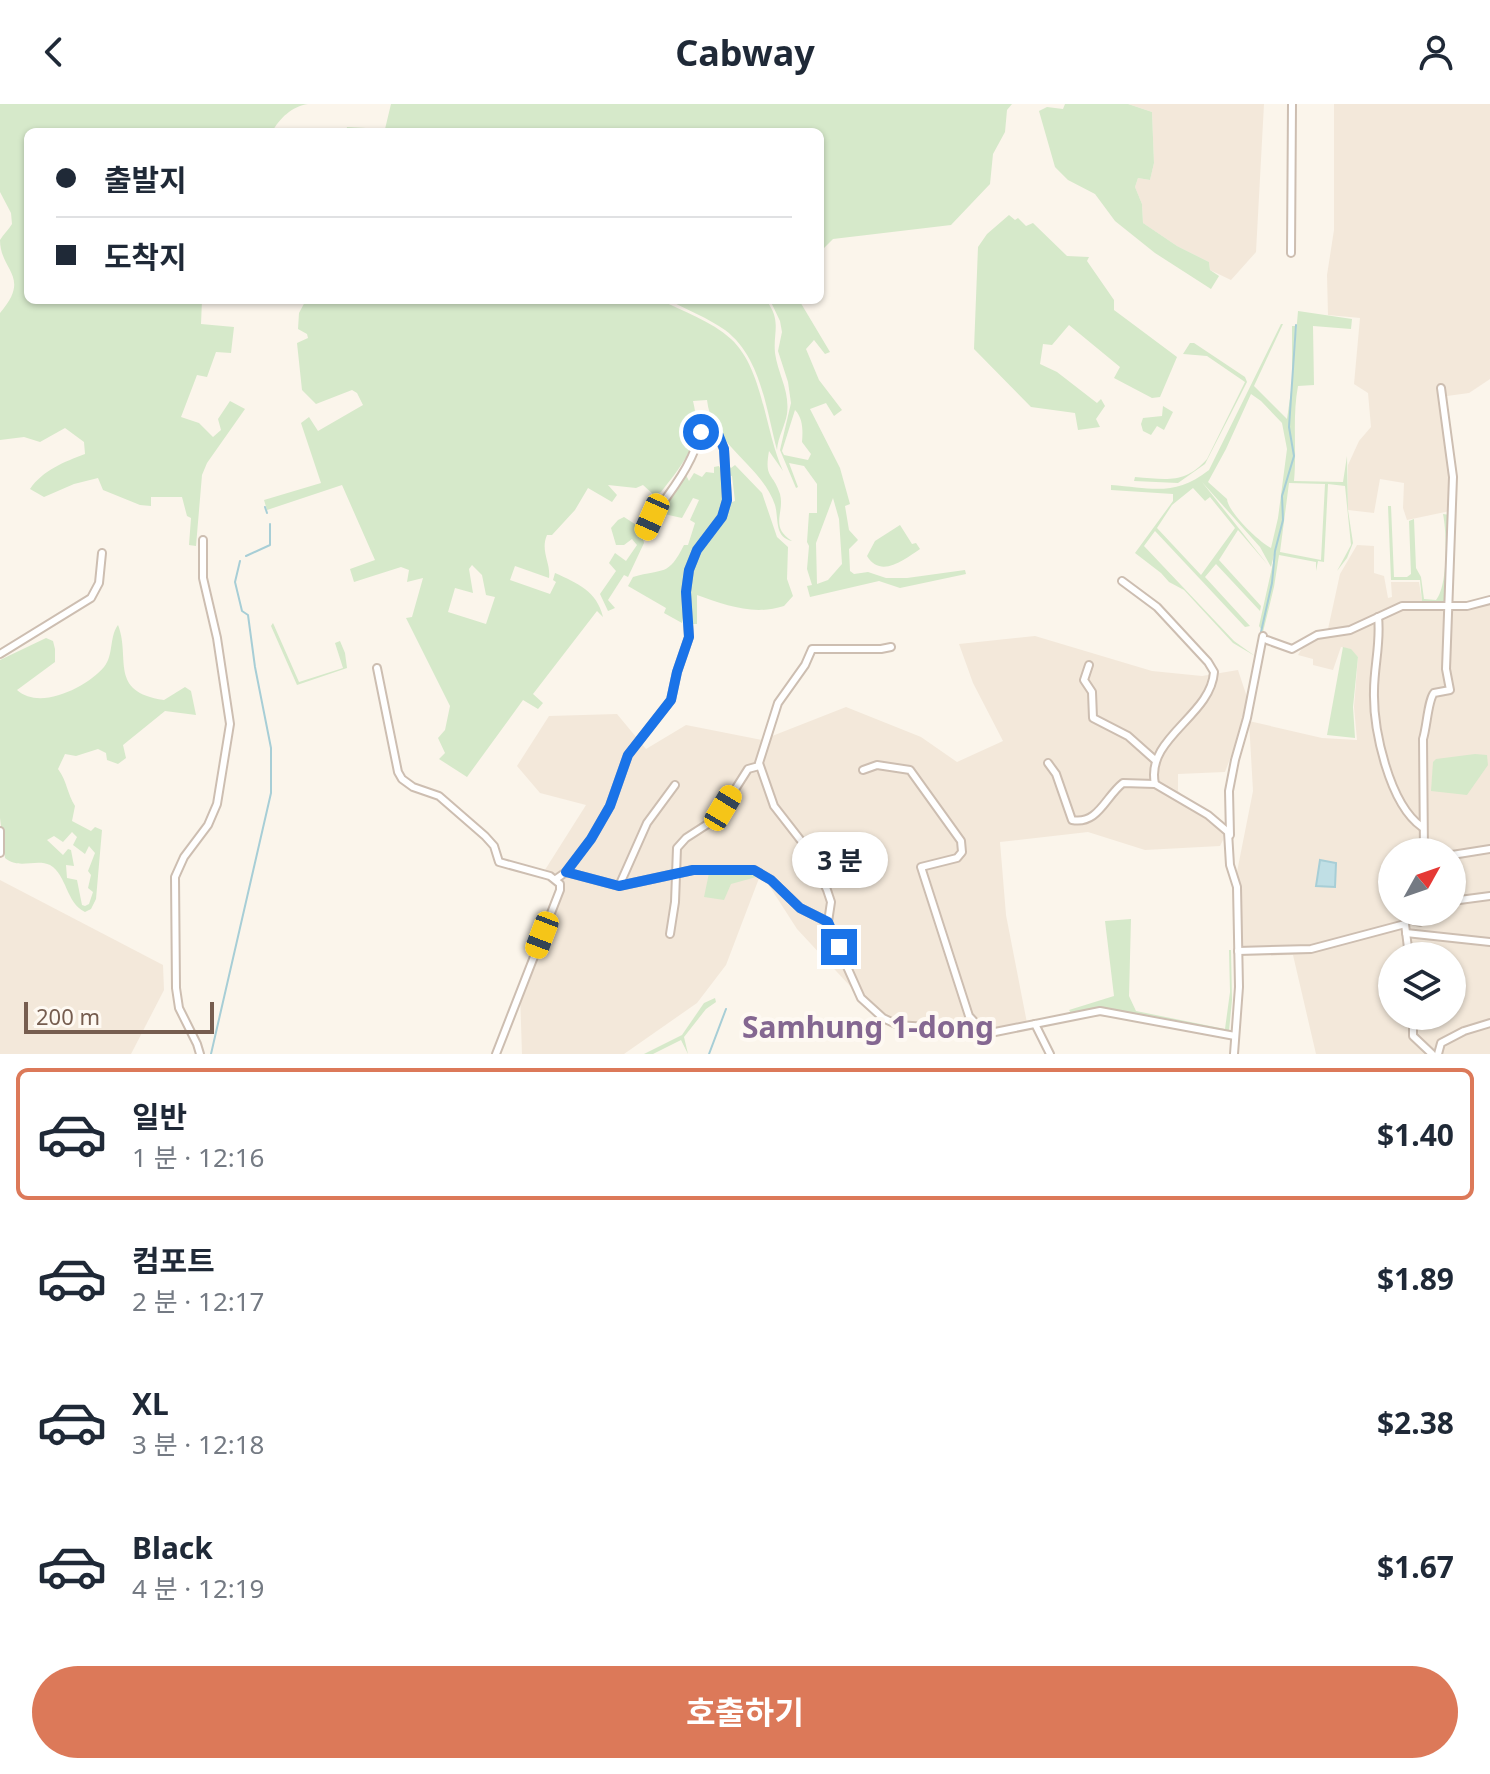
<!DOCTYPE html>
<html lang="ko">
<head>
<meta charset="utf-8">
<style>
	:root { --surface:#fff; --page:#f2f2f3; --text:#1f2937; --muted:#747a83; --line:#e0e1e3; --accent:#dc7959 }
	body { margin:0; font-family:"Noto Sans","Noto Sans KR",sans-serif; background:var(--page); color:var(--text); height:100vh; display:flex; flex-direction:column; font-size:30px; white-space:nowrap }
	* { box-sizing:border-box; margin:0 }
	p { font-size:26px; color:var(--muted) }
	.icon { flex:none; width:44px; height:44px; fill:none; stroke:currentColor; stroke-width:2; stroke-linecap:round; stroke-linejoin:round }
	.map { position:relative; height:950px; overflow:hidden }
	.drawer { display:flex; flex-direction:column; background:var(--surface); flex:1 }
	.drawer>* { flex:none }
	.guide { position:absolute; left:24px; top:24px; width:800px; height:176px; border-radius:12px; box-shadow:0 2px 6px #0004; display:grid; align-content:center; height:176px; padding:0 32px; background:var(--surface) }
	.needle { width:52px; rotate:50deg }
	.tools { position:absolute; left:1378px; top:734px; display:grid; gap:16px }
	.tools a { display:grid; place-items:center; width:88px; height:88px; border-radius:50%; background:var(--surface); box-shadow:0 2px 6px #0004; font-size:40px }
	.scale { position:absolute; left:24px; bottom:20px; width:190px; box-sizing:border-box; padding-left:8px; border:4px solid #765d4f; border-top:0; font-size:22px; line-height:28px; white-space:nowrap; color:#765d4f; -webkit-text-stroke:6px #fef9f2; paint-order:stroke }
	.end { position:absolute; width:36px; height:36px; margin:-18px; border:10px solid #1a73e8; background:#fff; box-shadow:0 0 0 4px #fff }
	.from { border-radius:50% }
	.bubble { position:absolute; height:56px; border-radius:28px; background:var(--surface); box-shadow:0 2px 6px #0004; font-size:26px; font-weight:700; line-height:56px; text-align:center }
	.car { position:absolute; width:24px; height:48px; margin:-24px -12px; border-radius:10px; box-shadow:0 0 6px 2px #0007; background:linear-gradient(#f5c518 24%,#345 0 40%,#f5c518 0 76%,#345 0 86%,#f5c518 0) }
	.guide b { display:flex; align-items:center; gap:28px; height:76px; font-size:30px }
	.guide b+b { border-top:2px solid var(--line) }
	.guide i { width:20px; height:20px; background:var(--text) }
	ul { padding:14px 0 0; list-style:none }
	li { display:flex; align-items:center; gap:24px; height:132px; margin:0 16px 12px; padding:0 16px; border:4px solid transparent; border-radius:12px }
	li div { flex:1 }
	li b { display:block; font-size:30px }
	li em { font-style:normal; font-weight:700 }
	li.current { border-color:var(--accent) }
	li>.icon { width:72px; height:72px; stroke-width:1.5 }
	.primary-button { display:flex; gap:16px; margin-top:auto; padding:16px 32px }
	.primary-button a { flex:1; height:92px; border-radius:48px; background:var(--accent); color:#fff; font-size:32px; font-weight:700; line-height:92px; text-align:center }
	header { display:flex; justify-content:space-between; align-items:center; height:104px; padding:0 32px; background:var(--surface); font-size:36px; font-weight:700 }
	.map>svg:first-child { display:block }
	.residential { fill:#f3e8da; fill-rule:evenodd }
	.green { fill:#d6e9ca; fill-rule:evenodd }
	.water { fill:#c0dfe5; stroke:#a7ced6; stroke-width:2 }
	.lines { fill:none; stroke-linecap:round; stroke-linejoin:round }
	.stream { stroke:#a7ced6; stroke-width:2 }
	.street-casing { stroke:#cdbeb1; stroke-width:10 }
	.street { stroke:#fff; stroke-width:6 }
	.route { stroke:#1a73e8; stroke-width:10 }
	.labels { text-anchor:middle; stroke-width:8; stroke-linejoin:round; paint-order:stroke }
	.quarter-label { font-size:30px; font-weight:bold; fill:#846791; stroke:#fef9f2 }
</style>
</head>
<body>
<header><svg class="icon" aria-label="back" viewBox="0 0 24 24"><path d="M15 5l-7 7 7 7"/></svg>Cabway<svg class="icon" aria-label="person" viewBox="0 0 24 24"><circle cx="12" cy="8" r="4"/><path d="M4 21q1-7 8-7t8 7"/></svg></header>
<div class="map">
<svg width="1490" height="950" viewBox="0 0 1490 950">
	<rect width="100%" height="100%" fill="#fbf5eb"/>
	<g class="residential">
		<polygon points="1128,0 1264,0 1256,148 1231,176 1210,166 1209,158 1177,142 1143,119 1142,100 1135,83 1138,74 1150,76 1154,59 1152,8"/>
		<polygon points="1334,0 1490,0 1490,275 1469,289 1447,292 1450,407 1407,416 1403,404 1404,379 1380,375 1374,409 1348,406 1348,361 1359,337 1371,323 1368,289 1354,280 1360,214 1328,211 1327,171 1334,126"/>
		<path d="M1357 441 1374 442V469L1384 472 1388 494 1392 493 1391 478H1419L1423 503 1451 505 1477 503 1490 498V950H1316L1293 851 1241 852 1235 778 1253 687 1249 617 1322 634 1357 636 1354 603 1358 553 1350 545 1341 543 1333 566 1313 561V555L1298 551 1311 529 1328 525 1340 470ZM1392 748H1452V808H1392ZM1392 852H1452V912H1392Z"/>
		<polygon points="1035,532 1152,567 1202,572 1238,566 1250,602 1225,668 1178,670 1178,687 1223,728 1223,736 1220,742 1145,746 1088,728 1000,738 1006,811 1027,919 986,925 908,921 877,911 797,825 761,769 726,861 697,899 624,950 522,950 520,889 565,769 543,769 586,701 540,689 517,662 549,612 617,610 646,645 686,621 762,636 846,603 921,633 957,658 1003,637 973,579 959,540"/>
		<polygon points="0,776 163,861 164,886 131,950 0,950"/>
	</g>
	<g class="green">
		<path d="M0 0H308C292 2 279 15 272 28H28V196H202L201 220 234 223 231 249 216 248 207 273 197 271 181 313 199 319 213 333 221 326 218 315 230 297 245 305 207 359 202 371 196 442 189 441 191 414 187 412 182 393H151V402L140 401 103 386 98 374 74 380 44 393 30 385C43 366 64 358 85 350L84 338 65 324 40 338 24 333 0 336V209C32 172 0 167 0 136 3 131 9 125 12 120L11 109 0 88Z"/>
		<polygon points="391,0 1012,0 1007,6 1005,28 993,50 990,80 951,121 833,135 820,148 820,28 346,28 347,23 385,25"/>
		<polygon points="1065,0 1128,0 1152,8 1154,59 1150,76 1138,74 1135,83 1142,100 1143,119 1177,142 1209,158 1210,166 1219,172 1211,185 1155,149 1115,117 1095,90 1068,76 1055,63 1039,7 1047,3 1063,5"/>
		<polygon points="1009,111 1015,116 1018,114 1026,122 1033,119 1067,152 1089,153 1087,157 1114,196 1114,206 1177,253 1160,293 1152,294 1114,274 1120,263 1069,221 1052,241 1043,240 1040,260 1057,268 1097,299 1101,295 1105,302 1096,315 1100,323 1078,326 1075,309 1031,303 974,245 978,143 987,130"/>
		<path d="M306 196H660C683 207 711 217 731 235 763 264 765 328 783 367L769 347C764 375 773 368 780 390 785 409 769 422 792 437 774 433 779 415 775 401 761 360 712 341 707 296L693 297C703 337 685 357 661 388L654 391 643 381 636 384 608 381 617 391 612 398 588 384 575 406 552 431H547C540 447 551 459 549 474L515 462 510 476 550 490 556 478 553 476 555 469C577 479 597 487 603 513L597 507 533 590 543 599 538 605 523 596 467 673 439 655 445 649 438 634 445 626 450 602 406 514 412 513 423 474 407 478 409 466 401 463 354 478 350 465 375 456 342 381 267 406 264 396 321 379 301 319 309 313 318 327 363 301 357 289 352 286 316 300 302 286 297 239 308 234 307 230 298 225 299 209ZM472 461 482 471 486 491 495 493 486 520 448 508 455 484 473 489 469 465Z"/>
		<path d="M669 196H766C782 217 773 227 775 249 778 271 790 286 787 310 785 322 778 333 777 346 766 305 761 253 725 226 708 214 687 206 669 196Z"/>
		<path d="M770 196H799L830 248 825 250 814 236 806 245 819 276 842 306 834 312 826 299 810 305 840 364 850 400 845 402 849 426 858 436 849 445 850 467 854 470 868 468 886 474H907L965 466 966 470 900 484 879 477 810 493 807 482 812 481 807 465 809 442 807 438 809 409H817V380L804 362 789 359 798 383 796 384 780 346 791 299 788 278 778 247 782 228 780 217ZM795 306C803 314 803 327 802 338L811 350 808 356 784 351 782 347ZM833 394 839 415 842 460 828 476 817 480 816 439Z"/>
		<path d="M1298 207 1352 215 1351 225 1313 222 1314 281 1298 282C1292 314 1297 345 1294 377L1343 378 1347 352 1348 406 1353 439 1347 454 1337 467 1351 441 1345 382 1328 380 1324 458 1318 457 1316 467V458L1279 451 1274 483 1263 528 1259 522 1281 423 1271 463 1260 443 1202 378 1268 461 1238 426 1219 456 1261 502 1260 507 1216 460 1205 473 1250 522 1245 523 1155 427 1144 442 1234 537 1255 552 1233 539 1184 486 1169 478 1161 469 1135 449 1173 397V390L1111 386V381C1152 384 1175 393 1209 366L1281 220H1283L1254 282 1287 315 1292 280V222H1295V242ZM1251 290 1261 297 1282 319 1287 345 1278 414 1271 444C1258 437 1228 408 1227 395L1208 378 1226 345ZM1289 379 1325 380 1321 456 1280 448ZM1193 384 1205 397 1210 393 1235 424 1201 471 1157 424 1172 401Z"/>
		<path d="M1190 239H1194L1245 273 1247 278 1205 360 1178 379 1134 377 1135 373C1165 375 1184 381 1207 355L1245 278 1207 252 1183 250Z"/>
		<polygon points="1163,302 1173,308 1164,326 1157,322 1151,331 1143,327 1141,320 1143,314 1162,312"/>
		<path d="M726 360 731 364 735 361 762 389 777 433 788 443 787 475 793 492 784 502C753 512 726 501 697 491V520H691C689 496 685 471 698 449 708 432 725 420 729 399L735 397 732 372 726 371Z"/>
		<path d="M719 362 721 366 725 398 716 418 695 444 682 519 664 509 666 504 628 482 633 473C664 464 668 473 684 441H688L695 419 690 416 699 396 693 394 682 414 664 410 661 416H656L648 436 646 435 652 418 686 371 689 377 694 369 702 373 706 368 714 369V363Z"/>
		<path d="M1388 402H1391L1394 473H1407L1411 470 1409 417 1414 415 1416 464 1421 473 1424 495 1436 496C1448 482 1447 429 1443 410L1450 411 1444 500 1422 497 1420 476H1391Z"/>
		<polygon points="624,413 641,424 644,439 628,473 624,471 608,496 615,504 608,507 600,490 616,467 609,459 615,449 626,457 637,441 632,435 624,441 616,441 611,424 618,416"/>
		<path d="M900 421 912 440 916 439 920 445C905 455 881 475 867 452L875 437Z"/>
		<polygon points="273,519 299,578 343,564 335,539 340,537 345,549 347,564 297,581 271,522"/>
		<path d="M118 521C131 554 108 588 164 596L185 583 191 587 196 611 165 607 123 641 126 654 118 660 107 656 106 649 98 645 76 652 65 650 58 665C67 677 67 689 75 702L72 717 91 727 95 723 102 726 96 795 91 805 85 808C66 799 67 771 50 761 36 754 19 766 5 754L0 714V556L46 534 53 537 55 545V558L17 586C40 607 87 583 104 563 114 551 109 533 118 521ZM72 728 77 733 73 741 85 750 89 742 95 749 88 767 91 771 88 784 93 788 89 800 85 802 82 801 77 776 67 774 66 761 74 762 71 746 68 745 63 751 47 736 54 732 63 738Z"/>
		<polygon points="1343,543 1351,545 1358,553 1353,603 1355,634 1327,631"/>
		<polygon points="1475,650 1487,651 1488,661 1467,691 1431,687 1433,658 1436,655"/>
		<polygon points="754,768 760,772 731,780 724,796 704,793 709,769"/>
		<polygon points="1131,815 1129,892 1136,907 1225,925 1230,888 1229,846 1231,846 1232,896 1229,927 1101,903 1071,909 1069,906 1114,892 1105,817"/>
		<polygon points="715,894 716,898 706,905 684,933 688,950 681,936 653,950 644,950 682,931 704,899"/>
	</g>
	<polygon class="water" points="1320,756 1336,759 1335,783 1316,782"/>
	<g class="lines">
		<g class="stream">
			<polyline points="265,403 267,409"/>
			<polyline points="246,452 270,441 270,420"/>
			<polyline points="1261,528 1272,479 1275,447 1283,416 1282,392 1294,352 1289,323 1296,221"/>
			<polyline points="211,950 271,689 271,644 255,563 248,511 242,507 235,478 240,457"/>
			<polyline points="709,950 726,905"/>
		</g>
		<g class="street-casing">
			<g id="street">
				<polyline points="1291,149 1292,0"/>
				<path d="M1122 477 1157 503 1208 558 1214 568C1211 612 1145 634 1155 680"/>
				<path d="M1378 513C1381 538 1374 562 1374 587 1373 625 1389 700 1422 723"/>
				<polyline points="1267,536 1292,545 1317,531 1350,526 1402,502 1467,502 1490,496"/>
				<polyline points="891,543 881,545 812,545 805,561 778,599 759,659 774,702 809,747 827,786 831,798 828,818 831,827 861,894 883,914 898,921 995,928 1100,907 1235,932"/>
				<polyline points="0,550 91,494 99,479 102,449"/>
				<polyline points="1089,561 1084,576 1092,588 1093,614 1128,632 1155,656"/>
				<polyline points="377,564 398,668 402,675 413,683 439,692 485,732 494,742 499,758 550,772 560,780 560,786 496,950"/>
				<path d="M1048 659 1056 670 1072 716C1098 721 1105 693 1123 679L1155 680 1208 711 1228 728 1230 761 1237 783 1239 883 1234 950"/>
				<polyline points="863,666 877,661 910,666 961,737 962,748 957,754 921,763 969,912 982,926"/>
				<polyline points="0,727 0,749"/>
				<polyline points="1230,731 1229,687 1235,656 1247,614 1263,532"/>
				<path d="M1424 748 1423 635C1427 622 1428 596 1434 589L1450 586 1446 565 1453 373 1441 284"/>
				<polyline points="1452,751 1490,745"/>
				<polyline points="566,768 619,782 693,766 754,766 771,776 800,804 828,818"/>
				<path d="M556 775 566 768 591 735 610 702 628 651 671 596 677 568 689 533 686 488 689 466 697 446 722 413 727 396 724 345 712 320 706 321C698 332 696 345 690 356 678 382 657 402 645 428"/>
				<polyline points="619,782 647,719 675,681"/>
				<polyline points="1452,797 1490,792"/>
				<polyline points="1409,808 1405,820 1409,852"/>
				<polyline points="1407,815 1420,818 1434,808"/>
				<polyline points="1406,829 1490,838"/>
				<polyline points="670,830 675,798 677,744 686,734 717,714 748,665 759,662"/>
				<polyline points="1238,847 1311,845 1405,820"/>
				<polyline points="1413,912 1413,932 1432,950"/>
				<polyline points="1035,920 1050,950"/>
				<polyline points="200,950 197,940 179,904 176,884 175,773 184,753 208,721 217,700 230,620 217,534 203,474 203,436"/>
				<polyline points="1438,950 1441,939 1464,927 1490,919"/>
			</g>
		</g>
		<use href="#street" class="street"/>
	</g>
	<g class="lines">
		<polyline class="route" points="701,328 708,319 717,327 724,345 727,396 722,413 697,446 689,466 686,488 689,533 677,568 671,596 628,651 610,702 591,735 566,768 619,782 693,766 754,766 771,776 800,804 828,818 839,843"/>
	</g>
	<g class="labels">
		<g class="quarter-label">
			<text x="868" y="934">Samhung 1-dong</text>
		</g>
	</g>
</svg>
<div class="tools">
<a><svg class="needle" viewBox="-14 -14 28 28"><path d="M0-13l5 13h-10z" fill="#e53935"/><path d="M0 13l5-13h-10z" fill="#747a83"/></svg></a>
<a><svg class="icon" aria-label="layers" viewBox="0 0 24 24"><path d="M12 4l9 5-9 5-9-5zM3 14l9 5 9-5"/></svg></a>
</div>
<div class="scale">200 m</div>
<i class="end from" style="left:701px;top:328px"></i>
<i class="end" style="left:839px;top:843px"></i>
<div class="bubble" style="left:792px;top:728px;width:96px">3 분</div>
<i class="car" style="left:652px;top:413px;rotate:204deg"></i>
<i class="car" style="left:723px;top:704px;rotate:31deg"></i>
<i class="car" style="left:542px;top:831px;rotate:201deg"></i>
<div class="guide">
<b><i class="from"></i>출발지</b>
<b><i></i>도착지</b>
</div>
</div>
<section class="drawer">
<ul>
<li class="current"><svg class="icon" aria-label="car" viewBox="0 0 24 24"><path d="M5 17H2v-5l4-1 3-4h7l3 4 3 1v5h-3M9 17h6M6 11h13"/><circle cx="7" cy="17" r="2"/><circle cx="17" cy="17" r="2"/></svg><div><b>일반</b><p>1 분 · 12:16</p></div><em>$1.40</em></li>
<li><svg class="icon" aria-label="car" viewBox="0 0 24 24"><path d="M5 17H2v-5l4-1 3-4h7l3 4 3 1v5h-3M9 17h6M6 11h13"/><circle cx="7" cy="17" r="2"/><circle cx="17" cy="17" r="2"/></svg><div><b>컴포트</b><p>2 분 · 12:17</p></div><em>$1.89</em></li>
<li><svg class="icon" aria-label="car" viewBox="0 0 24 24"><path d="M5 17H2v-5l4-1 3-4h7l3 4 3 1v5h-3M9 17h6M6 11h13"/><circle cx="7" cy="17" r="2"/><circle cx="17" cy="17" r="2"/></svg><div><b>XL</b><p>3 분 · 12:18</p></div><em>$2.38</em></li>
<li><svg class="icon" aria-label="car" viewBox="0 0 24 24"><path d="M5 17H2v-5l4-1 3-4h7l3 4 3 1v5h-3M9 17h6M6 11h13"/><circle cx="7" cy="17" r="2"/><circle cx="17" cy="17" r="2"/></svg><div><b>Black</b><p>4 분 · 12:19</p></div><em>$1.67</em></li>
</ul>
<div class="primary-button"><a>호출하기</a></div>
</section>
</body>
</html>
